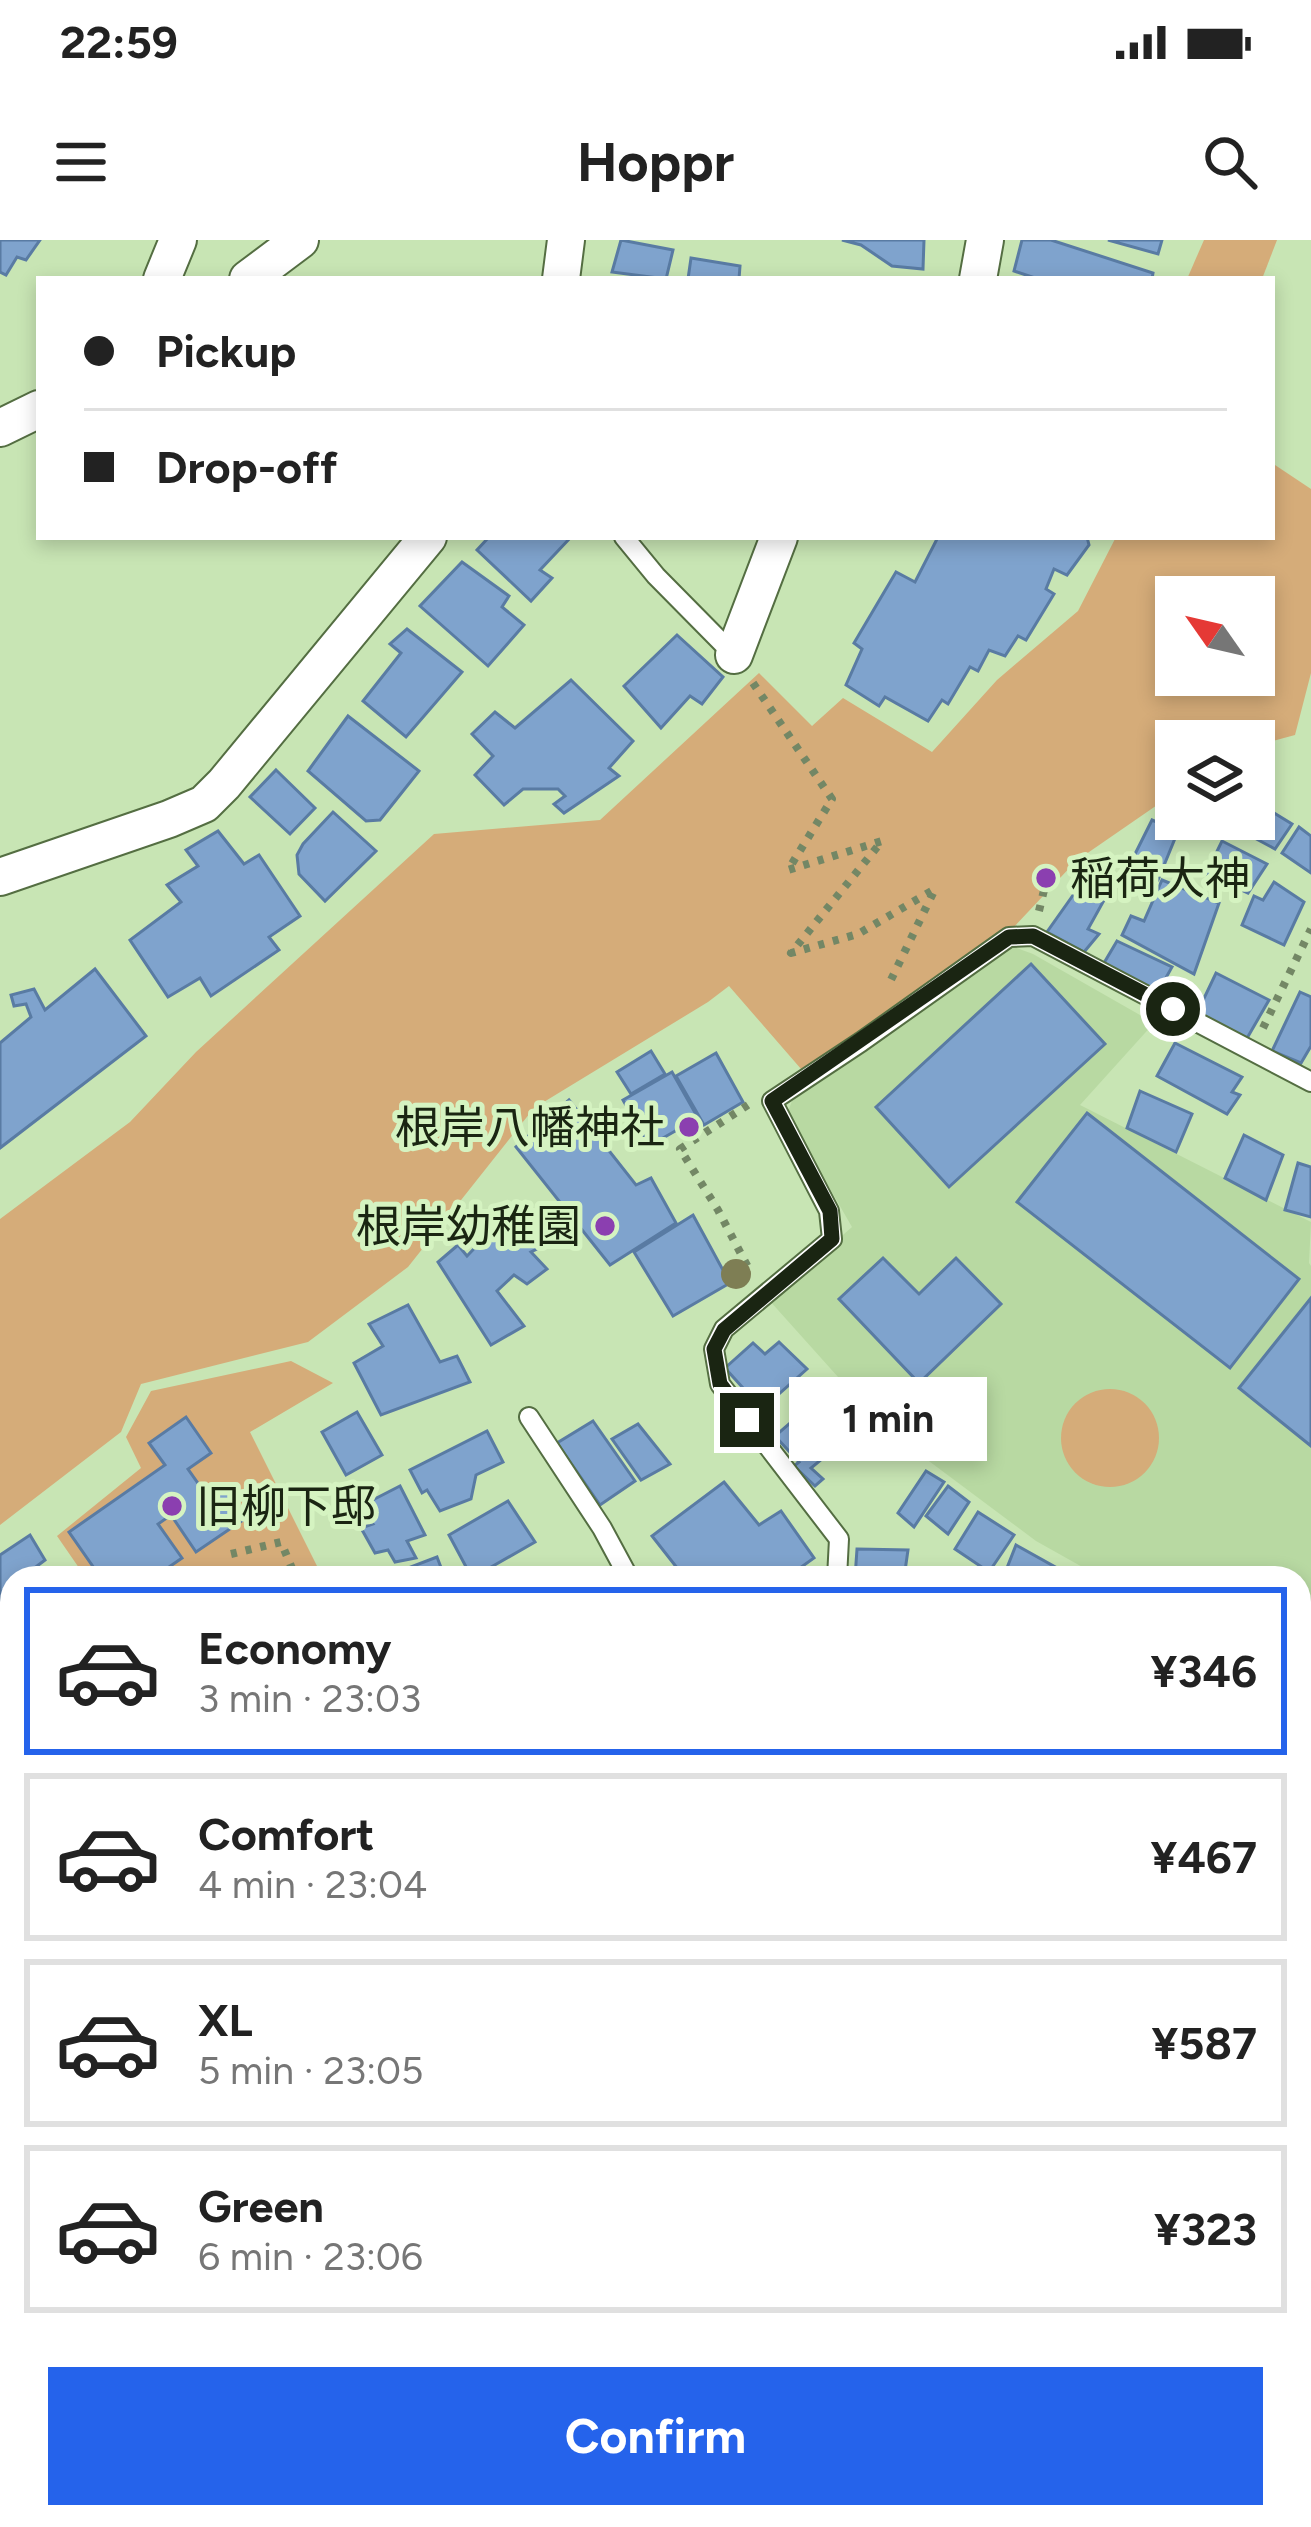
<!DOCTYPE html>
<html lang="en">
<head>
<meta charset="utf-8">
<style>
	:root { --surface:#fff; --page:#f6f6f6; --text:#222; --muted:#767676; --line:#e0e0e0; --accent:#2563eb }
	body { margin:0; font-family:Figtree,"Noto Sans JP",sans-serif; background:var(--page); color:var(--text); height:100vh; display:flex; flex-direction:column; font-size:45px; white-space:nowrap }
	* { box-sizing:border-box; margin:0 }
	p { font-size:39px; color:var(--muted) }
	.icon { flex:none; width:66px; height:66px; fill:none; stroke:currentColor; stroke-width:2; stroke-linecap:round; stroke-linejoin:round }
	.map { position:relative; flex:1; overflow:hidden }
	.panel { position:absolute; left:0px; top:1326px; width:1311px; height:963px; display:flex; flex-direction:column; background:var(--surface); border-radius:36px 36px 0 0; box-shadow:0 6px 18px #0003 }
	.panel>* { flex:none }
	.guide { position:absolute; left:36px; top:36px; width:1239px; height:264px; border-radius:0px; box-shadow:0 6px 18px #0003; display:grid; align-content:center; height:264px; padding:0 48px; background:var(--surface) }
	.needle { width:78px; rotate:304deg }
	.controls { position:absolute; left:1155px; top:336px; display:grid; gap:24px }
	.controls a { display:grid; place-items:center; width:120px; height:120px; border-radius:0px; background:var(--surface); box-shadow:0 6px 18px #0003; font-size:60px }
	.end { position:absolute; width:54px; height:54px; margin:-27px; border:15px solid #1a2512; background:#fff; box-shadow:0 0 0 6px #fff }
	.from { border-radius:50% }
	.bubble { position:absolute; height:84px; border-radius:0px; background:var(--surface); box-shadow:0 6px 18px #0003; font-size:39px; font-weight:700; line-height:84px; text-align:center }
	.guide b { display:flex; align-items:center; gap:42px; height:114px; font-size:45px }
	.guide b+b { border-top:3px solid var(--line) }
	.guide i { width:30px; height:30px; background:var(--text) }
	ul { padding:21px 0 0; list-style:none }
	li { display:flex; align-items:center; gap:36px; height:168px; margin:0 24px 18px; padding:0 24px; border:6px solid var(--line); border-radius:0px }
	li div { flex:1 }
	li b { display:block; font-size:45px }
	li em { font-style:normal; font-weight:700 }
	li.active { border-color:var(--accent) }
	li>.icon { width:108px; height:108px; stroke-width:1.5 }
	.action { display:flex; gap:24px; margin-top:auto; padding:24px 48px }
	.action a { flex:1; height:138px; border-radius:0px; background:var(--accent); color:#fff; font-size:48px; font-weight:700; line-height:138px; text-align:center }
	.status { display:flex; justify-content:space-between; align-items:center; height:84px; padding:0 60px; background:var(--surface); direction:ltr }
	.status svg { height:33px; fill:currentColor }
	header { display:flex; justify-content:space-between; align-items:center; height:156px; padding:0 48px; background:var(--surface); font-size:54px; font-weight:700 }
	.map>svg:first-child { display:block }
	.built { fill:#b8d9a2 }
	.green { fill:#d5ac79; fill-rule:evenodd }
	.building { fill:#7fa3cd; stroke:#597ba3; stroke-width:3 }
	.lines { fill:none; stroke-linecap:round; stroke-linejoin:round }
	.lane-casing { stroke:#546e42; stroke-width:22 }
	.street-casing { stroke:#546e42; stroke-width:40 }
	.path { stroke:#738765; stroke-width:8; stroke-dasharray:6 9; stroke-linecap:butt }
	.lane { stroke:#fff; stroke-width:18 }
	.street { stroke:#fff; stroke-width:36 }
	.tree { fill:#7e7e54 }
	.route { stroke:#1a2512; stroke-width:15 }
	.poi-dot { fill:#8b3fb0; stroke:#d5f3c1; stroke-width:4.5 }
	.labels { text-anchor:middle; stroke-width:10; stroke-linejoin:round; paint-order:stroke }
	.poi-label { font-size:45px; fill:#1a2512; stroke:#d5f3c1; text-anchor:start }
</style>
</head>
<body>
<div class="status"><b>22:59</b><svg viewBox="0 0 49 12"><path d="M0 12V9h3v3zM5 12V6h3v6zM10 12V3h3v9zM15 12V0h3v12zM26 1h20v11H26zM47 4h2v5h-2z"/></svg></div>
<header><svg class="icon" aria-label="menu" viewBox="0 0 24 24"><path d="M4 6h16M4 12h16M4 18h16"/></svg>Hoppr<svg class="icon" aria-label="search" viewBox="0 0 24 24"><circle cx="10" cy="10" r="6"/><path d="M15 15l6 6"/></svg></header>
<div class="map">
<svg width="1311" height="2287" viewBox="0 0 1311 2287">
	<rect width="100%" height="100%" fill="#c8e5b4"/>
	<polygon class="built" points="997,701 1033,714 1154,783 1080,865 1311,982 1309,1023 1311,1026 1311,1557 1299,1557 1299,1338 1102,1338 1036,1301 882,1186 769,1060 852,987 787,874 792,861"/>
	<g class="green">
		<polygon points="1204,0 1277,0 1262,39 1187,39"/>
		<path d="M1272 223 1311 249V433L1295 495 1254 506V501H1176V552L1076 621 1013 688 808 837 729 746 708 762 534 868 408 1027 308 1102 141 1144 121 1192 0 1285V979L130 882 196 812 434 594 600 580 759 433 812 486 843 458 932 512 997 440 1078 371 1116 297H1272ZM1176 357H1254V435H1176Z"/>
		<polygon points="291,1121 333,1143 250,1192 323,1338 86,1338 57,1296 141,1228 126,1197 151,1151"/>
		<circle cx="1110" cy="1198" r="49"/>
	</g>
	<g class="building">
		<polygon points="0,0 40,0 26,20 17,17 6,35 0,32"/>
		<polygon points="621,0 673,10 666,39 612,32"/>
		<polygon points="842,0 924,0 923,29 892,26 861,5"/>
		<polygon points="1022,0 1051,0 1153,33 1152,39 1038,39 1014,31"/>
		<polygon points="1108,0 1162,0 1158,14"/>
		<polygon points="691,18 740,26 739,39 688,39"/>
		<polygon points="489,297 571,297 540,330 552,338 531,361 477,310"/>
		<polygon points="938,297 1087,297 1089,305 1067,335 1054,329 1046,349 1054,354 1026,400 1018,396 1005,416 989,410 978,431 970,427 948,464 942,460 928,481 885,457 879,466 846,445 862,409 854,403 896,332 915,342"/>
		<polygon points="462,322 509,356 502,367 524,385 488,426 420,366"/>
		<polygon points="407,389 462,432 406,497 363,461 401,413 390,404"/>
		<polygon points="677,395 723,437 702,464 690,456 661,488 624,446"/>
		<polygon points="571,440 633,501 609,528 619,536 564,573 554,564 565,556 558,549 523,549 504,565 475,535 493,516 472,494 495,472 515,488"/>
		<polygon points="348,476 419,531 380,580 366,581 308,531"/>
		<polygon points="276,530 315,568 290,594 250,557"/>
		<polygon points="1256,562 1292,584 1275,609 1247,594 1248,579 1254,579"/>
		<polygon points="333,572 376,611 325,661 299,634 297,615 303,604"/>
		<polygon points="1152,580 1178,591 1158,640 1146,637 1144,645 1124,636"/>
		<polygon points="1299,587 1311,596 1311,633 1282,613"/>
		<polygon points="218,591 244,624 259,615 300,676 269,697 279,710 211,756 200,738 168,757 130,700 181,662 167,645 198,626 186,610"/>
		<polygon points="1222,601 1267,624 1248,653 1206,634"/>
		<polygon points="1162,640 1219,663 1194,734 1122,695 1131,676 1144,681"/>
		<polygon points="1274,642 1304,662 1284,705 1242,685 1254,656 1263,660"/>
		<polygon points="1076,651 1103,662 1088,689 1099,694 1084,712 1047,692"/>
		<polygon points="1117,701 1172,727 1158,752 1104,723"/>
		<polygon points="1031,724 1105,804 949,947 876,867"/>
		<polygon points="95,729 146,796 0,908 0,803 31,777 26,764 14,766 11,755 34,749 45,770"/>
		<polygon points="1216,733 1269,760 1246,800 1197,773"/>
		<polygon points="1300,752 1311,757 1311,806 1301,823 1272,811"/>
		<polygon points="1175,803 1242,837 1232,852 1240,855 1227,874 1157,836"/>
		<polygon points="651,811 665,834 631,854 617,832"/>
		<polygon points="716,813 743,862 704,885 676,836"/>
		<polygon points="672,832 698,878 649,906 623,860"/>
		<polygon points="1140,851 1192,874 1176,912 1127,888"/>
		<polygon points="569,860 636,945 651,938 676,983 610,1025 516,907"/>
		<polygon points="1087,873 1299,1039 1230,1128 1017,962"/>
		<polygon points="1244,895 1283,915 1266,960 1225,938"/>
		<polygon points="1298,923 1311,927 1311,977 1285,970"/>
		<polygon points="524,969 553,1001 531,1012 547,1029 527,1044 514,1035 497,1051 524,1086 491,1105 438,1022 458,1005 467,1016 490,992 483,987 502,971 509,979"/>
		<polygon points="693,975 730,1043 673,1076 634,1012"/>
		<polygon points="883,1018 919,1054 956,1018 1001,1064 919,1143 839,1059"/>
		<polygon points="1311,1058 1311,1206 1239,1148"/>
		<polygon points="408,1065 440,1122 457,1116 470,1142 381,1175 354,1123 383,1106 369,1084"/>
		<polygon points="779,1102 807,1129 762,1169 725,1128 753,1103 765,1114"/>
		<polygon points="834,1145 870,1179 811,1228 823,1239 815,1246 794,1226 799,1222 775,1196"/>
		<polygon points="357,1172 382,1215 346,1235 322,1192"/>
		<polygon points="186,1177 211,1213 188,1229 207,1256 223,1245 246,1278 196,1312 171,1275 158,1284 182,1318 166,1329 173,1338 101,1338 69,1292 165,1225 149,1203"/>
		<polygon points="593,1181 635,1241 600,1265 557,1203"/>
		<polygon points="638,1184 670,1224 641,1240 612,1199"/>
		<polygon points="487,1191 503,1222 476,1235 471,1259 440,1271 427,1250 422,1253 410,1230"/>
		<polygon points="926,1231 944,1242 914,1287 898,1273"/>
		<polygon points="724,1242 759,1285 781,1271 814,1318 786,1338 773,1338 765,1330 754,1338 735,1338 731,1334 724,1338 685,1338 652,1296"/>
		<polygon points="400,1246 425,1295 407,1301 416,1318 395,1322 388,1310 375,1313 361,1288 373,1284 361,1266"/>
		<polygon points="948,1246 969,1262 948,1294 926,1276"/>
		<polygon points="508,1261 535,1302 472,1338 449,1295"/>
		<polygon points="978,1272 1014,1295 989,1332 955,1309"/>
		<polygon points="30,1295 45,1320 25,1335 27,1338 12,1338 12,1377 0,1384 0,1315"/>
		<polygon points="1016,1305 1057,1328 1053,1338 1003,1338"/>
		<polygon points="857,1309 908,1310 904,1338 855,1338"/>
		<polygon points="437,1317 445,1338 403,1338 400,1331"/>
		<polygon points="12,1576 12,1630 0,1638 0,1581"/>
		<polygon points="1299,1646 1311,1649 1311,1670 1304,1693 1299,1692"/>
		<polygon points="5,1693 12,1704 12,1766 0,1775 0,1697"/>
		<polygon points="0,1819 8,1829 12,1825 12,1869 0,1876"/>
		<polygon points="1307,1833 1311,1834 1311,1903 1299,1899 1299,1856"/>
		<polygon points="1299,1910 1311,1914 1311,1963 1299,1958"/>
		<polygon points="0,1914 12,1916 12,2009 0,2007"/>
		<polygon points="0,2013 12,2017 12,2060 0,2057"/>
		<polygon points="1299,2045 1311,2048 1311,2089 1299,2086"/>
		<polygon points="0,2138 12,2144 12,2206 0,2200"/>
		<polygon points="0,2208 12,2213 12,2260 0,2256"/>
		<polygon points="45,2277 111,2277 109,2281 105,2280 101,2287 41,2287"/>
		<polygon points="161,2277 206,2277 211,2287 155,2287"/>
		<polygon points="312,2277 358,2277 364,2279 361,2287 309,2287"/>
		<polygon points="469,2277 555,2277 554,2287 468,2287"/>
	</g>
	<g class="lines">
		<g class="lane-casing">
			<g id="lane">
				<polyline points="624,297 656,336 734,415"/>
				<polyline points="529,1177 602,1288 629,1338"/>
				<polyline points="837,1338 839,1299 720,1144 714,1109 724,1089 832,999 829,971 772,861 861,802 1009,697 1033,696 1311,842"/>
				<polyline points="1299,1809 1311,1814"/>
				<polyline points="0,1890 12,1888"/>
				<polyline points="1299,2024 1311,2028"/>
				<polyline points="1299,2256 1311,2254"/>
				<polyline points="16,2277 30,2283 31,2277"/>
				<polyline points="960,2277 1173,2284 1204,2277"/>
				<polyline points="444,2287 455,2277"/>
				<polyline points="912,2287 916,2277"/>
			</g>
		</g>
		<g class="street-casing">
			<g id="street">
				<polyline points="162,39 178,0"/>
				<polyline points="248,39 300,0"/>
				<polyline points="561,39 566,0"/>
				<polyline points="978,39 985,0"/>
				<polyline points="0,188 39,169"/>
				<polyline points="734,415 779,297"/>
				<polyline points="0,637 169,579 204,564 224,544 428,297"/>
				<polyline points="1299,1606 1311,1609"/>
				<polyline points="269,2287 272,2277"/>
			</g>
		</g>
		<g class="path">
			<polyline points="753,443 832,559 788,630 882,601 791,713 858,694 935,649 888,746"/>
			<polyline points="1039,671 1045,646"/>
			<polyline points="1263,788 1311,689"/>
			<polyline points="748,865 680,909 718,970 751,1033"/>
			<polyline points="231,1314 281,1302 296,1338"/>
		</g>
		<use href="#lane" class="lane"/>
		<use href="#street" class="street"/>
	</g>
	<circle class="tree" cx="736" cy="1034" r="15"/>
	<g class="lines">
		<polyline class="route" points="747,1180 720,1144 714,1109 724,1090 832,999 830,971 772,861 1009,697 1033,696 1173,769"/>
	</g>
	<g class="poi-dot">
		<circle cx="1046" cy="638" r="12"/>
		<circle cx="689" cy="887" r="12"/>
		<circle cx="605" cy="986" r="12"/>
		<circle cx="172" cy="1266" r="12"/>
	</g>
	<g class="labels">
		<g class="poi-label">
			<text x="1070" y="654">稲荷大神</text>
			<text x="665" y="903" text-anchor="end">根岸八幡神社</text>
			<text x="581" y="1002" text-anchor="end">根岸幼稚園</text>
			<text x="196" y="1282">旧柳下邸</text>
		</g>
	</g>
</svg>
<div class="controls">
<a><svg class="needle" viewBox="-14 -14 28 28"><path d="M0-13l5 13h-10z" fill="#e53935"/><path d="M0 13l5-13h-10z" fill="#767676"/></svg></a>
<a><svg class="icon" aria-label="layers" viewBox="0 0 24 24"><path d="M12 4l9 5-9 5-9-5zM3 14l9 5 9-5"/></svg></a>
</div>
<i class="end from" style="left:1173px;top:769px"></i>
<i class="end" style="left:747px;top:1180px"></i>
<div class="bubble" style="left:789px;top:1137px;width:198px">1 min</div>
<div class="guide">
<b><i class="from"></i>Pickup</b>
<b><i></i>Drop-off</b>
</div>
<section class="panel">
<ul>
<li class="active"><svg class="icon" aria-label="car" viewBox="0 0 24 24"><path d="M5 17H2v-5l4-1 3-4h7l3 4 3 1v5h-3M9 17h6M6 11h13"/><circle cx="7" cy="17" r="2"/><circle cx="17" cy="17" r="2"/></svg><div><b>Economy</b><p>3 min · 23:03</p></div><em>¥346</em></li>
<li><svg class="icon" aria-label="car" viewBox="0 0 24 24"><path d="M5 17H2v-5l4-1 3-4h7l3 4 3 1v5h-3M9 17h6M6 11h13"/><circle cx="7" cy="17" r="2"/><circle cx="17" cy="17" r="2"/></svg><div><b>Comfort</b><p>4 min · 23:04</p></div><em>¥467</em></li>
<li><svg class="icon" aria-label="car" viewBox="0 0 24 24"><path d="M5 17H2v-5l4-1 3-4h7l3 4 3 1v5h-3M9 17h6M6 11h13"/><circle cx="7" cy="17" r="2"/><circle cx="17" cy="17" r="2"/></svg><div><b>XL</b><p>5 min · 23:05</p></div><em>¥587</em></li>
<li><svg class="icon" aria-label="car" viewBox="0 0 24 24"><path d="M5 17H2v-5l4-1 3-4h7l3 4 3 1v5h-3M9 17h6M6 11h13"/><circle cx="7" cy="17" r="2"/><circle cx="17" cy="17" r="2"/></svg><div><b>Green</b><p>6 min · 23:06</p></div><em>¥323</em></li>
</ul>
<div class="action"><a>Confirm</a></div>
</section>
</div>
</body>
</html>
